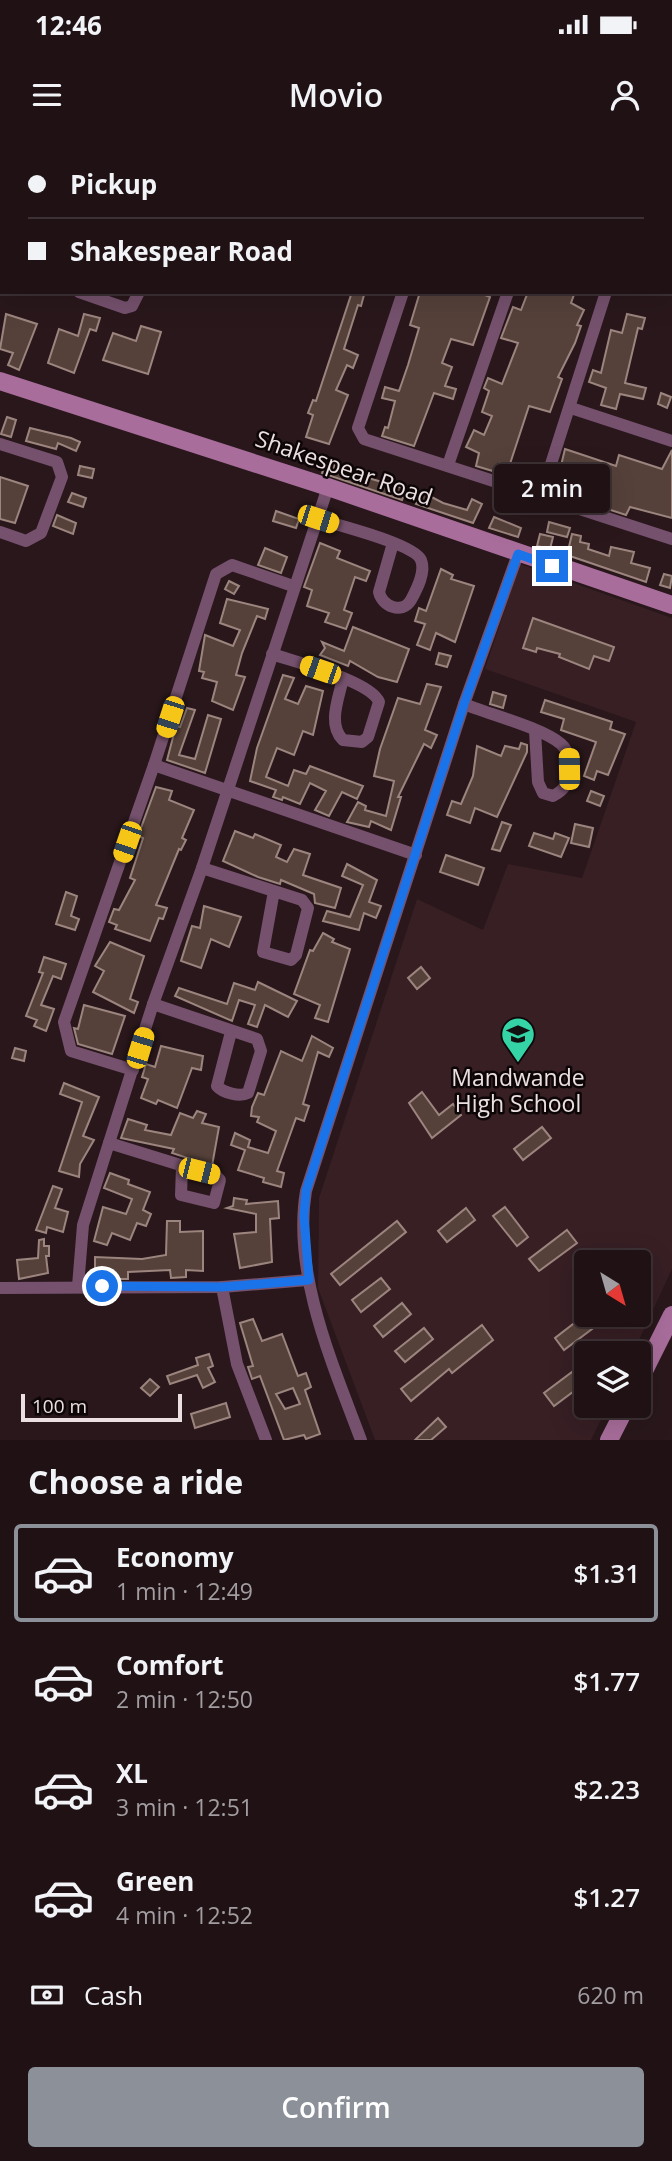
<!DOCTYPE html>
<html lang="en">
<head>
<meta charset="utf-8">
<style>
	:root { --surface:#1f1114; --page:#2c1f22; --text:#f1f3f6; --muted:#a19da0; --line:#3c3134; --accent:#8c9099 }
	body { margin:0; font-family:"Open Sans",sans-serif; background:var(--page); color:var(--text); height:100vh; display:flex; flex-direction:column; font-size:26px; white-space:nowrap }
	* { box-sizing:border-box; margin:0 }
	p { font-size:23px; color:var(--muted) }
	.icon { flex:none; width:38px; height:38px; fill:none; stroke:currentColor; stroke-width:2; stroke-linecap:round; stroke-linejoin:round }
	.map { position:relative; height:1300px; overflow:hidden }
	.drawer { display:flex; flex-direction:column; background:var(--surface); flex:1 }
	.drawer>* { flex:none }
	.hud { position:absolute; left:0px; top:0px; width:672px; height:154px; box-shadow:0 7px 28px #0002,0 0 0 2px var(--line); display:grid; align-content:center; height:154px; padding:0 28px; background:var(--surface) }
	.needle { width:46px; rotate:143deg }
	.controls { position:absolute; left:574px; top:1110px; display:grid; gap:14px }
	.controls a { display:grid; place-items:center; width:77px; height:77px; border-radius:7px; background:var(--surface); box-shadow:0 7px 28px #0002,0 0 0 2px var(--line); font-size:35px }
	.scale { position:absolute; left:21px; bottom:18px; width:161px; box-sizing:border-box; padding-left:7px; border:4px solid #ecdfe1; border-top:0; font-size:19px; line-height:24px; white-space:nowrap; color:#ecdfe1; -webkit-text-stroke:5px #0d0607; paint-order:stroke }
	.end { position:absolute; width:32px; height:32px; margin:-16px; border:9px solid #1a73e8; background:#fff; box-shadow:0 0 0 4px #fff }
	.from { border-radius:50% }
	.bubble { position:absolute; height:49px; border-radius:7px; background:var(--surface); box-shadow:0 7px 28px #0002,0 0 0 2px var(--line); font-size:23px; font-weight:600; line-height:49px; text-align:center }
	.car { position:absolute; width:21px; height:42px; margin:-21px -10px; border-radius:9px; box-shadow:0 0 5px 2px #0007; background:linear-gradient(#f5c518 24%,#345 0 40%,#f5c518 0 76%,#345 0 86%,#f5c518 0) }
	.hud b { display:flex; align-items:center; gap:24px; height:66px; font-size:26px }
	.hud b+b { border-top:2px solid var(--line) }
	.hud i { width:18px; height:18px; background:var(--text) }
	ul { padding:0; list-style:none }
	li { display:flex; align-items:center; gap:21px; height:98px; margin:0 14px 10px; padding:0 14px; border:4px solid transparent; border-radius:7px }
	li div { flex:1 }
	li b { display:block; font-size:26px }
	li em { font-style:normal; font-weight:600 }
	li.selected { border-color:var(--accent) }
	li>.icon { width:63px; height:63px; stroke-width:1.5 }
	h2 { padding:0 28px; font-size:32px; line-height:84px }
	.pay { display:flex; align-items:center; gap:18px; height:77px; padding:0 28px; font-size:26px }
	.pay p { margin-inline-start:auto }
	.button { display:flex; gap:14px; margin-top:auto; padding:14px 28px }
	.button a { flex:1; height:80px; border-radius:7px; background:var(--accent); color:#fff; font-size:28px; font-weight:600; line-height:80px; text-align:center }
	.status { display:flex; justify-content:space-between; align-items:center; height:49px; padding:0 35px; background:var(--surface); direction:ltr }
	.status svg { height:19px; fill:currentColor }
	header { display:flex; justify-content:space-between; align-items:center; height:91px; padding:0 28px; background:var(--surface); font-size:32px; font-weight:600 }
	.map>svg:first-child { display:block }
	.built { fill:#371f24; fill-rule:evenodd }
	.building { fill:#55413a; stroke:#9c857e; stroke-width:2; fill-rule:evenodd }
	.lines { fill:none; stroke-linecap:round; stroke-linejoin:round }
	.street { stroke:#75516d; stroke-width:12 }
	.secondary { stroke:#a86d9b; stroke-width:18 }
	.route { stroke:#1a73e8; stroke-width:9 }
	.labels { text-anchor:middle; stroke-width:5; stroke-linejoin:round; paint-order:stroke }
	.street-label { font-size:23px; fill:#ecdfe1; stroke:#0d0607 }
	.poi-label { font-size:23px; fill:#ecdfe1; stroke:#0d0607 }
</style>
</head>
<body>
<div class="status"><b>12:46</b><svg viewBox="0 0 49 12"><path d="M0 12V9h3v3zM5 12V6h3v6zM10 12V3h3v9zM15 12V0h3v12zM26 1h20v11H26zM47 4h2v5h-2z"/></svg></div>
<header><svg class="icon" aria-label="menu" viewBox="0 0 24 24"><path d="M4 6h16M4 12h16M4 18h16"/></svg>Movio<svg class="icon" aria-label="person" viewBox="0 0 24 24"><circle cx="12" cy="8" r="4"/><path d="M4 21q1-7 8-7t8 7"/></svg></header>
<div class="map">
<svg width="672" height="1300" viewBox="0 0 672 1300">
	<rect width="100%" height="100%" fill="#29171b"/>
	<path class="built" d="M520 424 672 478V1129L633 1213H586V1265H608L591 1300H375L318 1148 319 1058 417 759 483 790 508 724 582 738 636 582 485 529ZM586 1122H639V1174H586Z"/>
	<g class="building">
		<polygon points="352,152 364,155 361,166 358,165 344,209 358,215 353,228 347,225 336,250 348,255 329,304 306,297 313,275 308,273 313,260 316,261"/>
		<polygon points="420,152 477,152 490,157 473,205 451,199 442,223 452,227 445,246 456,249 453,259 434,253 414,306 382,296 385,287 388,288 395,261 382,258 385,247 399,251 408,225 419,188 410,185"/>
		<polygon points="528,152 575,152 571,163 584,170 577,185 581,186 575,203 558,237 562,239 550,272 529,266 509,327 500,323 496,332 476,326 479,313 466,307 474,290 484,295 492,276 482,272 489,251 484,248 488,238 502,244 518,203 501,198 513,167 521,170"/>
		<polygon points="6,174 37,184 19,230 8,225 13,213 0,209"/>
		<polygon points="84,174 100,178 96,191 90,189 74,233 48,223 59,189 78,196"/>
		<polygon points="627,174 645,178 642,189 638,188 625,243 646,248 643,259 620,254 616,269 601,265 606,248 589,242 593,230 601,233 611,190 622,193"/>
		<polygon points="141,186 161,192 148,234 103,220 113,193 136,201"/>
		<polygon points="661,253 671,257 667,268 658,264"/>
		<polygon points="7,277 16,280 11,297 1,294"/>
		<polygon points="30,288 71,298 80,302 76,311 58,303 56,309 26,301"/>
		<polygon points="565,309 616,326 619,315 662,329 672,310 672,378 630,367 626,375 568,356 572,347 557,342"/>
		<polygon points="327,322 335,325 334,328 406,349 402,360 322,333"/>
		<polygon points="80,326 94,329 92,338 78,335"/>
		<polygon points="0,337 28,346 15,383 0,379"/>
		<polygon points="422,352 443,363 467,370 472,359 482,364 473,383 416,364"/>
		<polygon points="72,353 86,358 83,367 68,362"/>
		<polygon points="276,371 299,379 296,388 273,381"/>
		<polygon points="57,375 76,383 73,394 53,386"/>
		<polygon points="494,377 521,388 518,397 489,388"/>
		<polygon points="549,382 570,388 567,397 547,392"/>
		<polygon points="540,394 553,397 550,409 537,406"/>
		<polygon points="572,394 581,396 580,402 589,404 588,409 609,416 611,407 634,412 631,423 650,428 646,442 567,415"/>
		<polygon points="320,403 340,411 337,418 370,431 366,441 355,437 344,470 352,473 346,489 325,482 329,473 307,466 312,450 304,447"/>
		<polygon points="265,408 287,417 281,433 258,425"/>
		<polygon points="441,429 453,435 451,439 474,446 455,502 436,493 430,510 417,505 425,484 415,481 419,468 426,471"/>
		<polygon points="664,434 672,436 670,448 660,445"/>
		<polygon points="229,441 239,446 234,454 225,449"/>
		<polygon points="227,459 268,469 265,479 257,476 242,513 236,535 245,537 233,570 212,561 217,542 202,538 204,532 199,531 205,495 233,506 240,490 220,483"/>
		<polygon points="533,478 614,507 609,521 594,516 589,529 559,517 560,514 537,508 536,512 523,508"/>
		<polygon points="353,487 409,509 397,542 378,537 350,521 348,526 320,515 325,508 322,502 344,511"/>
		<polygon points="439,513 451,516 447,527 436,524"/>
		<polygon points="283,535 294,538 285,559 298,564 306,546 323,551 313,595 303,591 294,615 277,608 266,637 288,646 294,630 306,634 310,626 363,646 357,659 342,652 329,676 315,670 326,651 310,643 300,664 283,657 282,660 273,657 276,650 250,641 257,608"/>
		<polygon points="427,544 441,547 425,590 437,595 431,608 424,604 398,657 401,657 391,690 371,681 369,687 347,682 358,662 366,666 365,670 386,676 394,641 374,636 380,609 398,558 420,564"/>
		<polygon points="493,552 506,556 503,568 490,564"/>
		<polygon points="545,560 612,582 610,589 625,594 608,635 597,631 594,640 584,636 596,602 561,590 564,579 541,572"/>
		<polygon points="187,568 195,570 179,615 195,619 208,575 221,579 205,633 167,620 176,586 180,587"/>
		<polygon points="521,603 527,605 527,612 497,677 475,668 470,683 447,675 452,661 461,664 473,636 477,606 501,616 505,606 519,609"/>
		<polygon points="156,647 172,651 169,660 194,670 182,698 186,700 181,710 179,709 156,765 167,768 163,779 159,778 150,801 115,789 117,785 109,782 114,769 119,770 135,740 130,738 143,698 138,696"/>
		<polygon points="591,651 604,656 600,666 587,661"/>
		<polygon points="502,682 511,685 500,711 492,709"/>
		<polygon points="575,684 593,688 589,707 571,703"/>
		<polygon points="235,691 253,698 255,694 281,705 276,717 287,722 294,709 310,714 303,735 341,748 335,768 315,763 314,754 281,740 280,744 258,737 223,721"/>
		<polygon points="534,693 553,699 555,693 569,698 561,717 529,706"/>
		<polygon points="446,715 484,728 478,745 440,732"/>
		<polygon points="347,724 377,740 369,762 381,766 376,778 364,773 359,790 323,781 327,771 350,777 363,745 342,736"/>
		<polygon points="66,752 77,756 71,776 79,779 75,790 56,784"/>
		<polygon points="204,766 241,777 229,807 211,799 201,828 181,821 192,786 200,788"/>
		<polygon points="323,793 334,799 332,802 350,809 328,882 315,878 320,865 294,854 310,810 313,811"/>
		<polygon points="110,802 144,816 130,859 138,862 134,873 93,852 104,831 95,826"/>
		<polygon points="44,817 66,824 61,839 53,836 41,865 54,869 46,891 34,886 37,880 26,876 43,833 39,832"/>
		<polygon points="421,827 430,838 417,849 408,838"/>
		<polygon points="258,842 297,861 288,877 265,865 257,887 248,884 255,865 239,860 232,881 175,856 179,848 227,864 234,843 255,850"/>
		<polygon points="84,865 125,876 112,914 78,904 74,888 78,889"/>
		<polygon points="312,896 333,908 329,917 318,912 303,964 309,966 304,981 296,978 277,1031 284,1033 281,1047 263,1042 264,1038 238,1030 245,1010 231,1005 235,993 250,1000 248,1007 268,1013 276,991 257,982 259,977 251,976 252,967 258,953 264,955 281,911 302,921"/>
		<polygon points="161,906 203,916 201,930 192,928 177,968 158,960 156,964 141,958 148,939 142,937 146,924 155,927"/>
		<polygon points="15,908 26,911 24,921 12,918"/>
		<polygon points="64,943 99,957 83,996 94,1000 80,1024 79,1037 59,1031 82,962 60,954"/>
		<polygon points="422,952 439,975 453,964 461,975 432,998 409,963"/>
		<polygon points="197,971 206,974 202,983 219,987 212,1026 172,1013 174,1009 121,998 128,979 147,985 145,990 171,995 180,973 193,978"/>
		<polygon points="542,987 551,998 523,1020 514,1009"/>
		<polygon points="110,1033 129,1040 128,1044 150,1052 143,1070 151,1074 146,1086 137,1083 130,1100 112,1093 107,1105 94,1101 103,1067 126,1074 132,1059 104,1048"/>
		<polygon points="53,1046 62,1049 55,1068 68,1072 63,1092 47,1087 46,1093 36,1090"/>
		<polygon points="234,1058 247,1060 246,1064 278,1061 279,1078 270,1079 272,1122 240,1128 234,1094 256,1092 256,1074 227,1068 233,1066"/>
		<polygon points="505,1067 528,1097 517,1106 493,1076"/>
		<polygon points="466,1068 475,1080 447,1102 438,1091"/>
		<polygon points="167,1081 180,1081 180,1092 203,1091 203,1131 186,1130 186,1137 171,1138 170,1130 128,1132 128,1139 116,1139 116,1134 95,1134 95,1117 142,1119 166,1115"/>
		<polygon points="397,1081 406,1092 340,1145 331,1134"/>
		<polygon points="567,1090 577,1103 539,1131 529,1119"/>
		<polygon points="44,1099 44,1106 49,1106 49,1116 46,1116 48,1133 19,1139 17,1120 38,1118 39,1100"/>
		<polygon points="381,1138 390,1149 361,1172 352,1160"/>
		<polygon points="402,1163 411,1174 383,1197 374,1186"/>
		<polygon points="586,1174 612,1174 564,1210 555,1198"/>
		<path d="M253 1179 262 1201 282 1194 298 1236 306 1233 311 1247 305 1250 320 1294 306 1299 304 1295 284 1300 260 1236 252 1239 248 1227 253 1226 240 1183ZM293 1248 300 1264 285 1269 276 1254Z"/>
		<polygon points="482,1185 493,1200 452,1233 449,1229 411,1261 401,1249"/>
		<polygon points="424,1188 433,1199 405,1222 395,1211"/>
		<polygon points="209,1214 213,1226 208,1228 215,1242 203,1248 197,1235 170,1244 167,1236 198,1225 196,1218"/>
		<polygon points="580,1226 586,1235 586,1242 554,1266 544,1253"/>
		<polygon points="150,1239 159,1247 150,1256 141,1248"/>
		<polygon points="226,1263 230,1277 195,1288 191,1274"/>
		<polygon points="438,1278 446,1287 431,1300 415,1300"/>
	</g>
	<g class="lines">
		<g class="street">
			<polyline points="241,0 247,2"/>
			<polyline points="562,0 568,2"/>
			<polyline points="639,0 639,2"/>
			<polyline points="193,2 193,0"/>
			<polyline points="270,2 271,0"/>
			<polyline points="454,2 454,0"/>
			<polyline points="0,24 2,25"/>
			<polyline points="670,108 672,107"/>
			<polyline points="0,126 2,127"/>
			<polyline points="79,152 125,168 132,166 139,152"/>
			<polyline points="403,152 358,288 364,299 672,399"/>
			<polyline points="571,268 672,301"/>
			<polyline points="0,304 57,322 62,337 41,393 26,401 0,392"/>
			<polyline points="448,325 508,152"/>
			<polyline points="546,358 551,324 606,152"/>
			<path d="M318 379C337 385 415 404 421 420 426 432 417 449 411 460 402 475 382 466 379 452L393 403"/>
			<path d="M272 514C295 522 371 541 379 562L368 597 362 602 343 600C327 584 339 558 343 538"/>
			<path d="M464 564C488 574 543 588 561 604 569 611 569 620 569 629 569 642 565 650 553 656L543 653 538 642 535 591"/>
			<polyline points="154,625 416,715"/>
			<polyline points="202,728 302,760 308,768 296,815 291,820 263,812 274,751"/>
			<path d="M153 864 257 899 261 911 248 953C240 957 223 953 217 946L231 892"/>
			<polyline points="133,930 71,911 64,882 154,625 216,434 232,425 293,446"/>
			<polyline points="109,1003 216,1036 220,1040 214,1063 181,1055 182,1027"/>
			<polyline points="78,1146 83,1085 153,864 202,728 328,347"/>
			<polyline points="222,1147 237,1224 266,1300"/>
			<polyline points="0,1148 222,1147 308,1140"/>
			<path d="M361 1300C333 1225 292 1133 306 1051L464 564 518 414"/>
		</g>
		<g class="secondary">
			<polyline points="0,241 328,347 672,465"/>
			<polyline points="639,1241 672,1175"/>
			<polyline points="609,1300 627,1265"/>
		</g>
	</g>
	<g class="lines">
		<polyline class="route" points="102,1146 222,1147 309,1140 304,1076 306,1051 464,564 518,414 552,426"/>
	</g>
	<defs>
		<g id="school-pin" transform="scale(1.75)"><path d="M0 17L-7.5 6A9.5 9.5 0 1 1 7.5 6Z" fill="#35d4a7" stroke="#0d0607"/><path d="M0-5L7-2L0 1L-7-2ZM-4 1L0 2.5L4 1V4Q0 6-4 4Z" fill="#111"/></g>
	</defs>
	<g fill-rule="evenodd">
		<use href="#school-pin" x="518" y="894"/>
	</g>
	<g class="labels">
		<g class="street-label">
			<text transform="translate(344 328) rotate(19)" y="8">Shakespear Road</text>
		</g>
		<g class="poi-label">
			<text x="518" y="946">Mandwande<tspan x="518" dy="26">High School</tspan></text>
		</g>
	</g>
</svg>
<div class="controls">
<a><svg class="needle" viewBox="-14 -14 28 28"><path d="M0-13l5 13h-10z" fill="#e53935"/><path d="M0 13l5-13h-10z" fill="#a19da0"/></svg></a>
<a><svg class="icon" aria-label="layers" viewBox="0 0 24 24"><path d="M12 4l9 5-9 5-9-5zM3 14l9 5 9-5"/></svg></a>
</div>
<div class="scale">100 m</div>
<i class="end from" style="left:102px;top:1146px"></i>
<i class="end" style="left:552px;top:426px"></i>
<div class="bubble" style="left:494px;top:324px;width:116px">2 min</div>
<i class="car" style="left:318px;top:379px;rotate:108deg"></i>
<i class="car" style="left:320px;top:530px;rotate:289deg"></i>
<i class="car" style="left:170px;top:577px;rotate:198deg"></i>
<i class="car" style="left:569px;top:629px;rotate:359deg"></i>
<i class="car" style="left:127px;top:702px;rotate:199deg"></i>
<i class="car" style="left:140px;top:908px;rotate:17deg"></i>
<i class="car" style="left:199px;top:1031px;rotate:104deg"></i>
<div class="hud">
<b><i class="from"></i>Pickup</b>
<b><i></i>Shakespear Road</b>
</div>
</div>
<section class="drawer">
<h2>Choose a ride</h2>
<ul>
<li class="selected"><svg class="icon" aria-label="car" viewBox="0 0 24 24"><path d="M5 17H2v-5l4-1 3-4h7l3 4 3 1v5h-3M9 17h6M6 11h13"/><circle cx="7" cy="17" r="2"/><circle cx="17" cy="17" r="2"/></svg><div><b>Economy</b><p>1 min · 12:49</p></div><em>$1.31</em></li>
<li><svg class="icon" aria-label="car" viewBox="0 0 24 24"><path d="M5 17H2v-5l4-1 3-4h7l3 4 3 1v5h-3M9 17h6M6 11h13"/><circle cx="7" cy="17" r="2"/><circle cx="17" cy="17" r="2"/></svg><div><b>Comfort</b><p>2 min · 12:50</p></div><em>$1.77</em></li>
<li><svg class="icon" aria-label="car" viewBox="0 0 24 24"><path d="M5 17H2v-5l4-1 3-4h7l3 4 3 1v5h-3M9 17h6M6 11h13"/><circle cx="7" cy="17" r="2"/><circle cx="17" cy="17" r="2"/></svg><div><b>XL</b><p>3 min · 12:51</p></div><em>$2.23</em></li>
<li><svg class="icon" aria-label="car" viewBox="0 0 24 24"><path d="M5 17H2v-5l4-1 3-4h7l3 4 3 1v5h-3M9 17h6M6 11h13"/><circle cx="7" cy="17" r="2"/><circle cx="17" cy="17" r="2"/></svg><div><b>Green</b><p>4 min · 12:52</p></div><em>$1.27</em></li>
</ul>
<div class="pay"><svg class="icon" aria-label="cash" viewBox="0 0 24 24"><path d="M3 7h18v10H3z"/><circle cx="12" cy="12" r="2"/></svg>Cash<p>620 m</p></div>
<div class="button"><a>Confirm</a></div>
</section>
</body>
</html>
